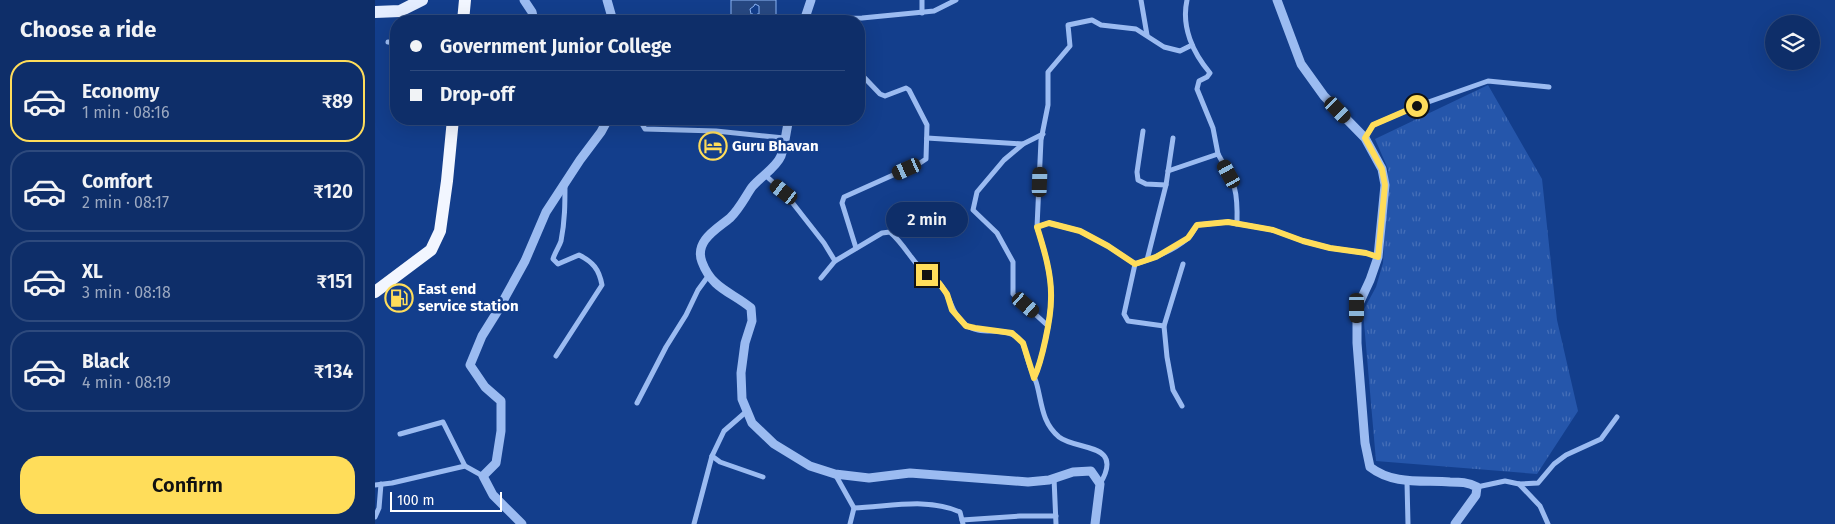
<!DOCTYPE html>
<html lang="en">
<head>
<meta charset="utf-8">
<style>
	:root { --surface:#0e2e69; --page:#17366f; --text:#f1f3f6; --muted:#9ba8c0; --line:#2e4a7d; --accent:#ffdd5a }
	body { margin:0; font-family:"Fira Sans",sans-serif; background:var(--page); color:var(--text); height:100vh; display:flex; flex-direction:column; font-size:19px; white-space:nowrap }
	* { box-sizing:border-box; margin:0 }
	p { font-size:16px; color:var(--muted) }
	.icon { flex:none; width:28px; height:28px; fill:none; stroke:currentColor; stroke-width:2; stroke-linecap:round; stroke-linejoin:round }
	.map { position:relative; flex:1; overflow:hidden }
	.side { display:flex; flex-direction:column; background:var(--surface); width:375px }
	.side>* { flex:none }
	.banner { position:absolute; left:15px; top:15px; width:475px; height:110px; border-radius:20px; box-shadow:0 5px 20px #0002,0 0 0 1px var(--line); display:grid; align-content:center; height:110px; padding:0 20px; background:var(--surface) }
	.buttons { position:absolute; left:1390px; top:15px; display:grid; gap:10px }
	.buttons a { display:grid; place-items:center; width:55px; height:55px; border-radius:50%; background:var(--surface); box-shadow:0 5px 20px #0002,0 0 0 1px var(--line); font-size:25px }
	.scale { position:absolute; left:15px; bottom:12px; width:112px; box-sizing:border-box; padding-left:5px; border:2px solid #fff; border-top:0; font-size:14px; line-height:18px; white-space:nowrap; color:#fff; -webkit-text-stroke:4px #133e8c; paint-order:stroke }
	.end { position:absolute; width:22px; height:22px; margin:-11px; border:6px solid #ffdd5a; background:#111; box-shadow:0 0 0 2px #111 }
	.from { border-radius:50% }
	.bubble { position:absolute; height:35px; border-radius:18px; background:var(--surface); box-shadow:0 5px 20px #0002,0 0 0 1px var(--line); font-size:16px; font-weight:600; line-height:35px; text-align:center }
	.car { position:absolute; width:15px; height:30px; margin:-15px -8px; border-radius:6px; box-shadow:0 0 4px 1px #0007; background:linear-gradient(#222 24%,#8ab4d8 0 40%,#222 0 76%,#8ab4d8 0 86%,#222 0) }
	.banner b { display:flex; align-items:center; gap:18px; height:48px; font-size:19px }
	.banner b+b { border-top:1px solid var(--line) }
	.banner i { width:12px; height:12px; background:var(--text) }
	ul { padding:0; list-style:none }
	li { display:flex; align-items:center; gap:15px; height:82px; margin:0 10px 8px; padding:0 10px; border:2px solid var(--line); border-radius:20px }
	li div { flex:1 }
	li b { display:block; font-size:19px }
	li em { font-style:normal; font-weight:600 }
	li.current { border-color:var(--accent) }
	li>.icon { width:45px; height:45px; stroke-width:1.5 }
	h2 { padding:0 20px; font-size:22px; line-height:60px }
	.primary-button { display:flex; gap:10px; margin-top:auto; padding:10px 20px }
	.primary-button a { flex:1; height:58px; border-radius:20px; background:var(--accent); color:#111; font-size:20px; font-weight:600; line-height:58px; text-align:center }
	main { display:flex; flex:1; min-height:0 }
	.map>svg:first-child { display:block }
	.park { fill:url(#park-tufts) }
	.water { fill:#274882; stroke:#8cb4f4 }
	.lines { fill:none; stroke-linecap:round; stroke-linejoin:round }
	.minor { stroke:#9bbbf1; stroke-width:5 }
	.tertiary { stroke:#9bbbf1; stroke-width:9 }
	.primary { stroke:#e4edff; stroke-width:12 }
	.trunk { stroke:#f2f6ff; stroke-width:12 }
	.route { stroke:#ffdd5a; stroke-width:6 }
	.labels { text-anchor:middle; stroke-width:5; stroke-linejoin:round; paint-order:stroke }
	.poi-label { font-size:15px; font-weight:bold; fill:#fff; stroke:#133e8c; text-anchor:start }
</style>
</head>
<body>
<main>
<section class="side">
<h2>Choose a ride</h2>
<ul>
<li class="current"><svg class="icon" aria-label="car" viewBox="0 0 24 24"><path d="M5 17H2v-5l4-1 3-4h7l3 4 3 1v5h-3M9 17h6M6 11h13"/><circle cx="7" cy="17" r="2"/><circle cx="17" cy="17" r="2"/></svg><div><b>Economy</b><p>1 min · 08:16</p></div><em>₹89</em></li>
<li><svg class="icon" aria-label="car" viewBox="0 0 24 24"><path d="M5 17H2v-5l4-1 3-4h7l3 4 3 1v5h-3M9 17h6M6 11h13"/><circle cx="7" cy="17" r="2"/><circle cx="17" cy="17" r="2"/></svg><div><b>Comfort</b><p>2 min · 08:17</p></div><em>₹120</em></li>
<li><svg class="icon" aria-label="car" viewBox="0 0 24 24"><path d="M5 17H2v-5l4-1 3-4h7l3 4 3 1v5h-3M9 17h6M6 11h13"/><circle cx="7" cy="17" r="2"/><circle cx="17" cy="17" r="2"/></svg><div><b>XL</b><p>3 min · 08:18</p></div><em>₹151</em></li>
<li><svg class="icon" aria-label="car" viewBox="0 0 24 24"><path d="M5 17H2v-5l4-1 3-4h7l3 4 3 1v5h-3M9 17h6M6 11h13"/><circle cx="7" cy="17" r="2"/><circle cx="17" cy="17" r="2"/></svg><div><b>Black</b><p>4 min · 08:19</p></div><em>₹134</em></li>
</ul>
<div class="primary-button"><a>Confirm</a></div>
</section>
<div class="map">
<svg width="1460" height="524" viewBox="0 0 1460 524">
	<defs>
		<pattern id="park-tufts" width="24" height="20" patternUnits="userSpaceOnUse" patternTransform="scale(1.25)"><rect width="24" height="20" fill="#2556ab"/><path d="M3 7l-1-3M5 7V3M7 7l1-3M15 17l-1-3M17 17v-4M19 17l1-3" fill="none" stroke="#466fb8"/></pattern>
	</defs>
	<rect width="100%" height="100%" fill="#133e8c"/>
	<polygon class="park" points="1113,85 1167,179 1182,320 1203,411 1162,474 1001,461 988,311 1001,287 1008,263 1013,169 1000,139"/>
	<polygon class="water" points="356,0 401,0 401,21 382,21 382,14 384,14 384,6 380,4 379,6 375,9 376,14 378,14 378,21 356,21"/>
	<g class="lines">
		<g class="minor">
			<polyline points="766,0 772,35"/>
			<polyline points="547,13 547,0"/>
			<polyline points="430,19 487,18 559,11 581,0"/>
			<polyline points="13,42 21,43"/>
			<polyline points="264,119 270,129 341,131 409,138"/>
			<polyline points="768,131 762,172 763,180 771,184 791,185"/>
			<polyline points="668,134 648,144 629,160 602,192 598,210 622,233 638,262 638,294 672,325"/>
			<polyline points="552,138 648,144"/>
			<polyline points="990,138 998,125 1042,106 1113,81 1174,87"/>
			<path d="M843 154C860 184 863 189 862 224"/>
			<path d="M793 171 843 154 838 128 822 89 824 81 832 77 835 73C818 53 806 27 812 0"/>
			<polyline points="390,175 409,192 449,243 460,261"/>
			<polyline points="662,227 666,140 673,105 673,72 695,46 693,25 717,20 726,25 761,29 789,47 805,51 817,45"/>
			<polyline points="481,248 467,203 469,197 545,163 551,159 552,125 534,90 531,88 510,96 505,94 484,72"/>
			<polyline points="772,260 791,185 798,138"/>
			<polyline points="760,264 749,314 753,321 789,326"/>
			<path d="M446 278 460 261 507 233 515 232C530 245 538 263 552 275 556 279 562 280 565 284 576 296 576 315 591 325 607 337 634 324 647 342 650 347 651 355 653 360 655 369 660 377 662 385 667 404 667 423 684 437 702 451 750 442 725 484"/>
			<path d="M181 356 227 285C224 269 218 262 204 255L183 264 178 259C180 252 184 247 186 241 190 221 190 203 190 183"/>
			<path d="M659 378C667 361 676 318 676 299 677 275 669 249 662 227L674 223 705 231 733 246 760 264C777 259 799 250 813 238 817 235 819 229 822 225L853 222 898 230 928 241 955 248 991 253 1003 257"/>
			<polyline points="262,403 291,347 311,315 323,290 334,275"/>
			<polyline points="807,406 798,390 792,357 789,326 808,264"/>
			<polyline points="25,434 68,422 90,466"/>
			<polyline points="337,456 345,462 388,477"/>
			<path d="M460 474 479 508C513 507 552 497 585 512L588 524"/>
			<polyline points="679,478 681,524"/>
			<polyline points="1032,482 1033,524"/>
			<polyline points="1144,484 1165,506 1173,524"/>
			<polyline points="0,485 17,483 90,466 108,476"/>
			<polyline points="1102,487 1130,481 1144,484 1163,483 1179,464 1191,455 1226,439 1242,417"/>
			<polyline points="0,517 4,508 6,484"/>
			<polyline points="587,520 645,516 681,516"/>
			<polyline points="319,524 337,456 349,431 372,411"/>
			<polyline points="475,524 479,508"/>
		</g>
		<g class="tertiary">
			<polyline points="149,0 157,12 159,21"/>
			<polyline points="232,0 238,21"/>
			<path d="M902 0 926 64 949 96 990 138 1007 169 1010 185 1003 257 995 280 982 308V343L990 443 995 467C1018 485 1047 480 1075 482 1085 482 1093 482 1102 487L1101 495 1080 524"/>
			<polyline points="429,21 436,0"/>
			<path d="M414 119C411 131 410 145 406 156 401 168 385 177 377 187 370 197 365 208 355 218 342 229 319 241 327 262 337 289 357 292 376 308L377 321 370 343 366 373 367 399 377 423 399 444 435 466 460 474 494 478 535 473 653 482 674 480 698 472 716 471 725 484 720 524"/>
			<polyline points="147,524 118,495 108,476 121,463 126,431 126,401 110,387 95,365 107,336 122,312 150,261 171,212 205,160 226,132 233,119"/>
		</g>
		<polyline class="primary" points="0,12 25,11 47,0"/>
		<g class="trunk">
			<polyline points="88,21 90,0"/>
			<polyline points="0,292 56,250 65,231 72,181 78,119"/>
		</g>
	</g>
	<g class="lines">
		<path class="route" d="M552 275 564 283 572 294 577 310 591 326 600 328 637 333 648 343 659 378C667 361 676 318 676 299 677 275 669 249 662 227L674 223 705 231 733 246 760 264 781 257 813 238 822 225 853 222 898 230 928 241 955 248 991 253 1003 257 1010 185 1007 169 990 138 998 125 1042 106"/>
	</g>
	<defs>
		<g id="hotel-ring" transform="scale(1.4375)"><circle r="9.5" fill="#133e8c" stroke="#ffdd5a" stroke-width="1.5"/><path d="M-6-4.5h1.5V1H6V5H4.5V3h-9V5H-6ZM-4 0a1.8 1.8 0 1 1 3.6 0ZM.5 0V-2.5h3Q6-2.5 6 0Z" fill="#ffdd5a"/></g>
		<g id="fuel-ring" transform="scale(1.4375)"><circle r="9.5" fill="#133e8c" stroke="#ffdd5a" stroke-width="1.5"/><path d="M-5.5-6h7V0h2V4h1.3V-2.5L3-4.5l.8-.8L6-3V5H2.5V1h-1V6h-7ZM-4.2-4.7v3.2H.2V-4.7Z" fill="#ffdd5a"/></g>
	</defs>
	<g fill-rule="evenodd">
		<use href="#hotel-ring" x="338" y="146"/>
		<use href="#fuel-ring" x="24" y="298"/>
	</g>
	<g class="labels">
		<g class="poi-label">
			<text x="357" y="151">Guru Bhavan</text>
			<text x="43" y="294">East end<tspan x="43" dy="17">service station</tspan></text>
		</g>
	</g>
</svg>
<div class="buttons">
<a><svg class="icon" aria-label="layers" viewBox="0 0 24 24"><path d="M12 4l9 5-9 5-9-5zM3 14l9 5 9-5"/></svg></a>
</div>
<div class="scale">100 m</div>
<i class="end from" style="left:1042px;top:106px"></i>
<i class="end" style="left:552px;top:275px"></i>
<div class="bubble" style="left:511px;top:202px;width:82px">2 min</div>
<i class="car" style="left:963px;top:110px;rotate:136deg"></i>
<i class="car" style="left:532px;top:169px;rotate:246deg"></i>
<i class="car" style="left:854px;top:174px;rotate:331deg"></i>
<i class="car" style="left:665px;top:182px;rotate:2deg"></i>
<i class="car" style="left:409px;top:192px;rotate:308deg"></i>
<i class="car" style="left:651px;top:305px;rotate:131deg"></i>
<i class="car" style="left:982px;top:308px;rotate:180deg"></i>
<div class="banner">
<b><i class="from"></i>Government Junior College</b>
<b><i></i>Drop-off</b>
</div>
</div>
</main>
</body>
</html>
